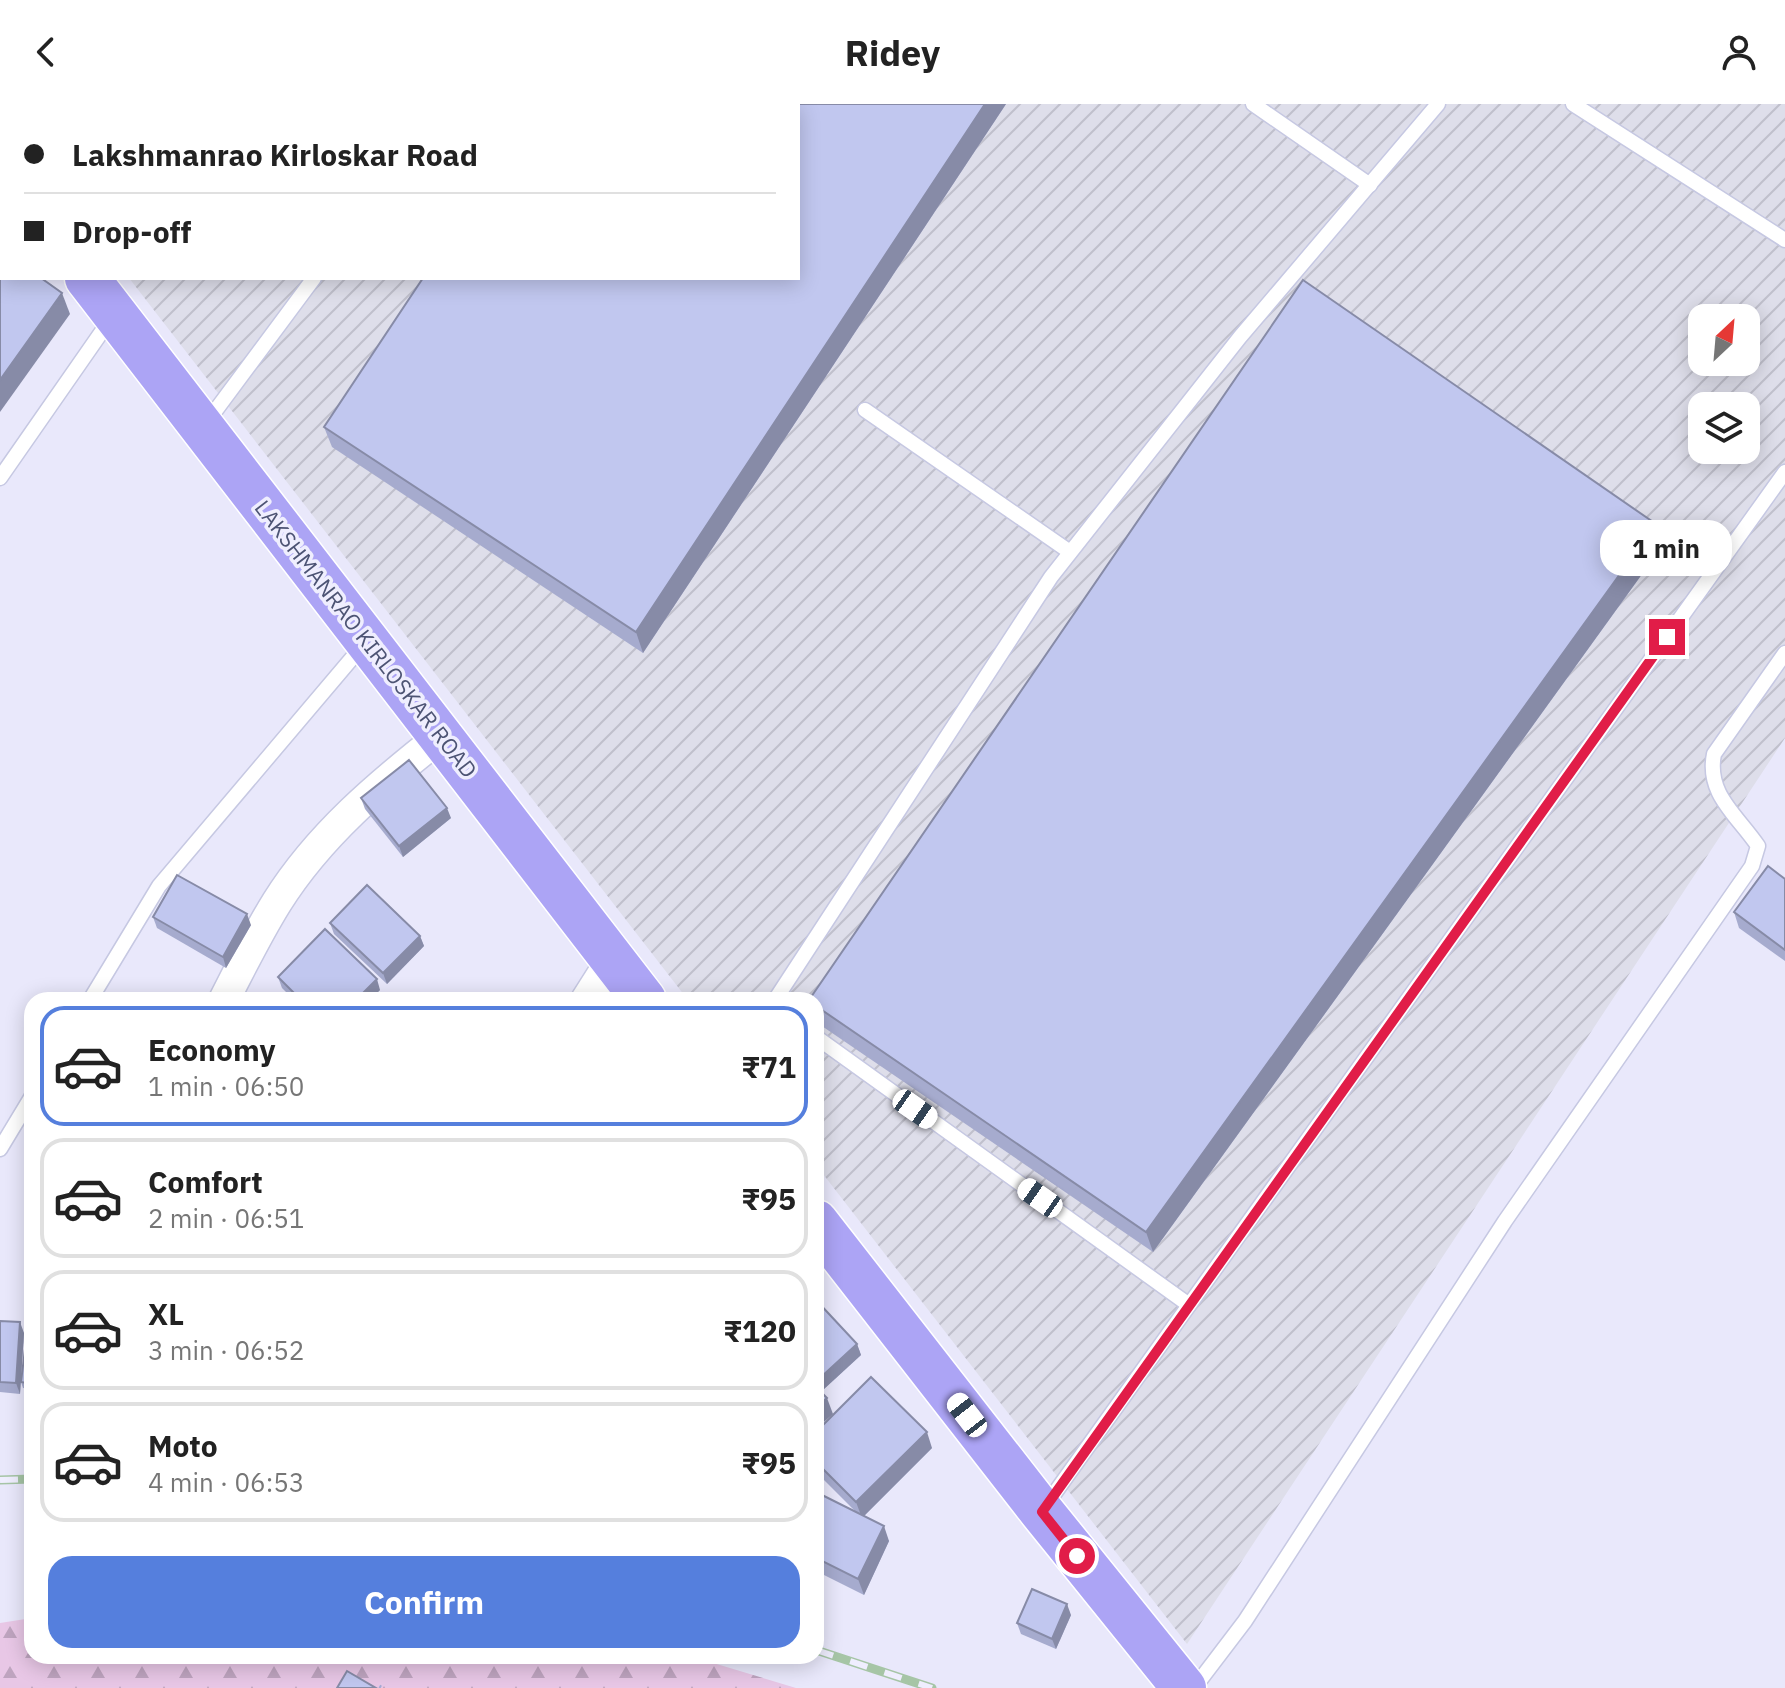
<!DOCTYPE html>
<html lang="en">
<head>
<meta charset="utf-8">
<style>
	:root { --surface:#fff; --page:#f6f6f6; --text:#222; --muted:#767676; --line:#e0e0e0; --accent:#557fdd }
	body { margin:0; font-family:"IBM Plex Sans",sans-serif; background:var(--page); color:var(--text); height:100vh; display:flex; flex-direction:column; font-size:30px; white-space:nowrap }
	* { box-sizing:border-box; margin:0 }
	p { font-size:26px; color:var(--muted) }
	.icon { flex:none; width:44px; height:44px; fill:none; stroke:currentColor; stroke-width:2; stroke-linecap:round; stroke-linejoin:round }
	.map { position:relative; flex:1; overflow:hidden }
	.side { position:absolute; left:24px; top:888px; width:800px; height:672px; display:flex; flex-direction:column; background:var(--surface); border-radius:24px; box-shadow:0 4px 20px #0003 }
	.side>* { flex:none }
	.hud { position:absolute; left:0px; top:0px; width:800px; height:176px; box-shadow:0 4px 20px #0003; display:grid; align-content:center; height:176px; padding:0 24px; background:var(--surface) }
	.needle { width:52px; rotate:26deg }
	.fabs { position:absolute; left:1688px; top:200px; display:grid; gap:16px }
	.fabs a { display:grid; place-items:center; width:72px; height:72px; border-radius:16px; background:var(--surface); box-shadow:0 4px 20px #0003; font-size:40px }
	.end { position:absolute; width:36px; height:36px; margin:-18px; border:10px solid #e11d48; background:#fff; box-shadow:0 0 0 4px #fff }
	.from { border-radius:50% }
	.bubble { position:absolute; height:56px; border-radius:24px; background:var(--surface); box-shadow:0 4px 20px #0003; font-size:26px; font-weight:700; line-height:56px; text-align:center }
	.car { position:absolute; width:24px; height:48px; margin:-24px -12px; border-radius:10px; box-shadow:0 0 6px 2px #0007; background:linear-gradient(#fff 24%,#345 0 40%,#fff 0 76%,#345 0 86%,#fff 0) }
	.hud b { display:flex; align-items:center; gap:28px; height:76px; font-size:30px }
	.hud b+b { border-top:2px solid var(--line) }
	.hud i { width:20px; height:20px; background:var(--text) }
	ul { padding:14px 0 0; list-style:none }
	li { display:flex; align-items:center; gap:24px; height:120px; margin:0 16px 12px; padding:0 8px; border:4px solid var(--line); border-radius:24px }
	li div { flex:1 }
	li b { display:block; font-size:30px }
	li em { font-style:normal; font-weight:700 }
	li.current { border-color:var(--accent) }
	li>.icon { width:72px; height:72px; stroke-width:1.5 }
	.button { display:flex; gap:16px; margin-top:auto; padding:16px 24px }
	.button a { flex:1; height:92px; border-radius:24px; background:var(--accent); color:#fff; font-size:32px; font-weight:700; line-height:92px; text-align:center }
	header { display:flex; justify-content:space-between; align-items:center; height:104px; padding:0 24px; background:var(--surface); font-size:36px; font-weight:700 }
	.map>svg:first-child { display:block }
	.industrial { fill:url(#industrial-furrows); fill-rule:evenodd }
	.forest { fill:url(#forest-firs) }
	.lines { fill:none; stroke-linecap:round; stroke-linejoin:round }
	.service-casing { stroke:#c6c8e2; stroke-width:17 }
	.minor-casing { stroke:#c6c8e2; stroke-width:33 }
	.primary-casing { stroke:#fff; stroke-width:47 }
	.path { stroke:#a4abd4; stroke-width:5; stroke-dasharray:2 6; stroke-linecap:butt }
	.service { stroke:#fff; stroke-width:14 }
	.minor { stroke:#fff; stroke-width:30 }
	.primary { stroke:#aca4f5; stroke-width:44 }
	.rail-casing { stroke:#a6c5a6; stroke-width:9 }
	.rail { stroke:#efeefe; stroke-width:6; stroke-dasharray:18; stroke-linecap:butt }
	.wall { fill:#a6abce }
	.shaded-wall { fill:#878ba7 }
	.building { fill:#c1c7ef; stroke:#878ba7; stroke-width:2 }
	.route { stroke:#e11d48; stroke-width:10 }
	.labels { text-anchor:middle; stroke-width:7; stroke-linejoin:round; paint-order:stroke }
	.street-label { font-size:22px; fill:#4d5474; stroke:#efeefe }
</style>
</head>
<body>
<header><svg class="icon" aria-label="back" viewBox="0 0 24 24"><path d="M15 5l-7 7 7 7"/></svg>Ridey<svg class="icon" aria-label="person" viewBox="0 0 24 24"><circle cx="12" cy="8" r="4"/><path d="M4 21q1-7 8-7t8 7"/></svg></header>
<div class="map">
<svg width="1785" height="1584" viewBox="0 0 1785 1584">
	<defs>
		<pattern id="industrial-furrows" width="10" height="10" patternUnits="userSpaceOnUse" patternTransform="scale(2)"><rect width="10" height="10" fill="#dedeea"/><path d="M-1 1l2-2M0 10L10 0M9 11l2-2" fill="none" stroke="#c0c0cc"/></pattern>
		<pattern id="forest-firs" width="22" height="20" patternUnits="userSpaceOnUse" patternTransform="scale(2)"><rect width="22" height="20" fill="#e8c7e6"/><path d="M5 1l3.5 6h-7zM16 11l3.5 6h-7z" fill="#bea4bf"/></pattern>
	</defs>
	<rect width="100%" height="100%" fill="#e9e8fb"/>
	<path class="industrial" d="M0 0H1785V634L1187 1540 816 1061V896H688L129 174H798V2H2V10ZM1702 214H1746V258H1702ZM1702 302H1746V346H1702Z"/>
	<polygon class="forest" points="32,1514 32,1552 690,1552 796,1584 0,1584 0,1519"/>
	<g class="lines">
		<g class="service-casing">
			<g id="service">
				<polyline points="1253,0 1370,81"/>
				<polyline points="1573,0 1785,136"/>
				<polyline points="443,2 445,0"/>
				<polyline points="865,306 1070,448"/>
				<polyline points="207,318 314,174"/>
				<polyline points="0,374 112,213"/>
				<polyline points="90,896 159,782 364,540"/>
				<polyline points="775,896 1051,473 1240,233 1438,0"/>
				<polyline points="816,933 1189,1201"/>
				<polyline points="0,1045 32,992"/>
				<polyline points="1044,1404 1785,368"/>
				<path d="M1194 1584 1245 1517 1505 1117 1752 762 1758 742C1737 711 1706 690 1714 650L1785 549"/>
			</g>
		</g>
		<g class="minor-casing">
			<g id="minor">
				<path d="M224 896C241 863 257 830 277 798 319 731 380 680 441 632"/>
				<polyline points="586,896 612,855"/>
			</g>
		</g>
		<g class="primary-casing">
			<g id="primary">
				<polyline points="0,61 2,64"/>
				<polyline points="87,174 644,896"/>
				<polyline points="816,1118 1042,1408 1184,1584"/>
			</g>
		</g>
		<polyline class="path" points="379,1583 381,1584"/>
		<use href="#service" class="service"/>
		<use href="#minor" class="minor"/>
		<use href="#primary" class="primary"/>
		<g class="rail-casing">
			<g id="rail">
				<polyline points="0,1376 32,1375"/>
				<polyline points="816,1546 932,1584"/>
			</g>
		</g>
		<use href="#rail" class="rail"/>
	</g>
	<g class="wall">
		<polygon points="538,0 1006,0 643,549 332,343 324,323"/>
		<polygon points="1663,441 1153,1148 816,918 816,896"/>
		<polygon points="361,694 451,714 403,753 365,705"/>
		<polygon points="1785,775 1785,857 1739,824 1734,808"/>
		<polygon points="153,813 251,821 226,864 157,824"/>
		<polygon points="330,819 420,832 424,842 387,880 334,830"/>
		<polygon points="278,873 380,886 370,896 294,896 282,884"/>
		<polygon points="816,1196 857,1240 861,1251 824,1285 816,1276"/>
		<polygon points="0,1217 24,1229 20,1290 0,1288"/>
		<polygon points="32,1230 32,1285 23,1284 21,1278"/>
		<polygon points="816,1328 932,1344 864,1412 889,1437 864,1491 816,1467 816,1388 855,1407 816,1368"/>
		<polygon points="1071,1511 1056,1545 1021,1530 1017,1519"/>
	</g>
	<g class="shaded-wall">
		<polygon points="985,0 1006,0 643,549 636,528"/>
		<polygon points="62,189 70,210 0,308 0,276"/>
		<polygon points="1656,420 1663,441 1153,1148 1146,1128"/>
		<polygon points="447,704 451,714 403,753 399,742"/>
		<polygon points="247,810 251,821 226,864 223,853"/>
		<polygon points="420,832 424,842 387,880 383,869"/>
		<polygon points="377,875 380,886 370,896 356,896"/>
		<polygon points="20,1218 24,1229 20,1290 16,1279"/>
		<polygon points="857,1240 861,1251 824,1285 820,1274"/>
		<polygon points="827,1294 833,1310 816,1325 816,1304"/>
		<polygon points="927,1328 932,1344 862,1414 856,1398"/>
		<polygon points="884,1422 889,1437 864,1491 858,1475"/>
		<polygon points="1067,1500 1071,1511 1056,1545 1052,1535"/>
	</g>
	<g class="building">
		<polygon points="538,0 985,0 636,528 324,323 423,174 798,174 798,2 536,2"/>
		<polygon points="0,125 2,127 2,140 0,143"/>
		<polygon points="0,145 2,146 2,174 41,174 62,189 0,276"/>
		<polygon points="1303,176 1656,420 1146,1128 816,902 816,896 809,896"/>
		<polygon points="409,656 447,704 399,742 361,694"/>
		<polygon points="1768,762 1785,775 1785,846 1734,808"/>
		<polygon points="177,771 247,810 223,853 153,813"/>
		<polygon points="367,781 420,832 383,869 330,819"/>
		<polygon points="325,825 377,875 356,896 301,896 278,873"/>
		<polygon points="816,1196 857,1240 820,1274 816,1269"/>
		<polygon points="0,1217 20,1218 16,1279 0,1278"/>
		<polygon points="27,1229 32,1230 32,1280 21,1278"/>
		<polygon points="871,1273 927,1328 856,1398 816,1358 816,1328"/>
		<polygon points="816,1283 827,1294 816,1304"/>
		<polygon points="816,1388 884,1422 858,1475 816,1454"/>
		<polygon points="1032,1485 1067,1500 1052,1535 1017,1519"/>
		<polygon points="347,1567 376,1584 337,1584"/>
	</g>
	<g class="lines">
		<polyline class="route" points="1077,1452 1042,1408 1667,533"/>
	</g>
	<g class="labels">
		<g class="street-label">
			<text transform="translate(366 535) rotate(52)" y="8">LAKSHMANRAO KIRLOSKAR ROAD</text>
		</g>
	</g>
</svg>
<div class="fabs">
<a><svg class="needle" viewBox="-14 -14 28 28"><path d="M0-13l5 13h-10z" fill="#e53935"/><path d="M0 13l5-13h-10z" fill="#767676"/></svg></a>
<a><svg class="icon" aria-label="layers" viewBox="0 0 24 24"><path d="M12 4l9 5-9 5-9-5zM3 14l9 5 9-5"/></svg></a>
</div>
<i class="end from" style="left:1077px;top:1452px"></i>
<i class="end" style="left:1667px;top:533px"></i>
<div class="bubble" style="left:1600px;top:416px;width:132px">1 min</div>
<i class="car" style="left:915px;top:1005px;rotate:125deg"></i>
<i class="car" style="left:1040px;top:1094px;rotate:305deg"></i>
<i class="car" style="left:967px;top:1311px;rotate:322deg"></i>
<div class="hud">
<b><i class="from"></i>Lakshmanrao Kirloskar Road</b>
<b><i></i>Drop-off</b>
</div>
<section class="side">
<ul>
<li class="current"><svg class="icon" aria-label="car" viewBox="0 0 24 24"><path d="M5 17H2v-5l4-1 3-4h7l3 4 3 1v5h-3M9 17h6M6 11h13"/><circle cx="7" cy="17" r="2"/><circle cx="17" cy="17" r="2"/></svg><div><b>Economy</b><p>1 min · 06:50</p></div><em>₹71</em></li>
<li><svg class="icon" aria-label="car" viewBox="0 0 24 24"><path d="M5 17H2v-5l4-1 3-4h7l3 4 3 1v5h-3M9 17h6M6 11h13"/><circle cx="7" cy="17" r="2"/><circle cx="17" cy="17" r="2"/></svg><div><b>Comfort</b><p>2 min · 06:51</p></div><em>₹95</em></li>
<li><svg class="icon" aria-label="car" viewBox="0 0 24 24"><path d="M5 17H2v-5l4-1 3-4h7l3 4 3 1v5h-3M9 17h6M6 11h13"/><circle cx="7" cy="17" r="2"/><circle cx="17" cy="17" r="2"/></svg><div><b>XL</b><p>3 min · 06:52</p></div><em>₹120</em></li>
<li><svg class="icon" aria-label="car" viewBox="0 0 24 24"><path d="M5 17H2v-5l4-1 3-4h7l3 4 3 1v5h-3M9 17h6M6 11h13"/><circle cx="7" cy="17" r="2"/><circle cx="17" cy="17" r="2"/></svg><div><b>Moto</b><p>4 min · 06:53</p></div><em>₹95</em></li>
</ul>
<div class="button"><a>Confirm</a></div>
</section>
</div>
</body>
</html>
